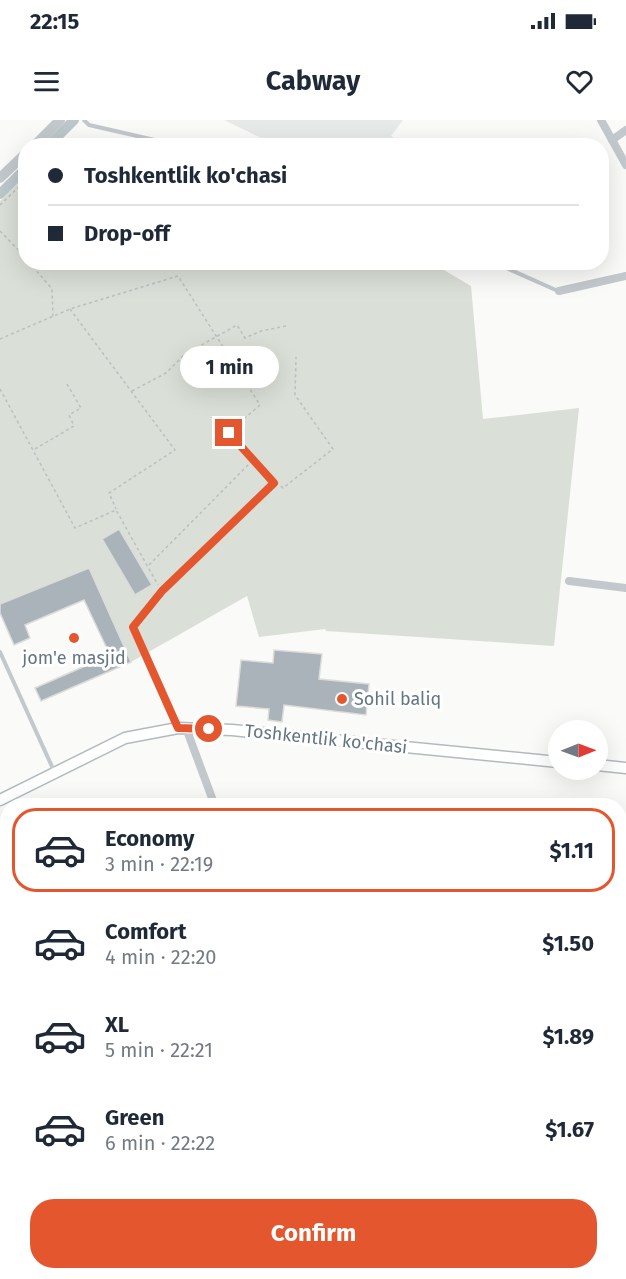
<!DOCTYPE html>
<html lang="en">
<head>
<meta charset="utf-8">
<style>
	:root { --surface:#fff; --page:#f2f2f3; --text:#1f2937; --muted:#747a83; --line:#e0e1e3; --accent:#e4572e }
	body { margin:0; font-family:"Fira Sans",sans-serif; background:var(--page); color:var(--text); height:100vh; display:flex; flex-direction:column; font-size:22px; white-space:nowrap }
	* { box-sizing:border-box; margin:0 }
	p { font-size:20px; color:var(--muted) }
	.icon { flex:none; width:33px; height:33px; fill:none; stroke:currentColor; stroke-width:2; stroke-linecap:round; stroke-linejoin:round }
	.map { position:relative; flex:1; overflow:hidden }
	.details { position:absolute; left:0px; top:678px; width:627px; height:482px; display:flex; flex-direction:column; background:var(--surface); border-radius:24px 24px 0 0; box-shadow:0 6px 24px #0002 }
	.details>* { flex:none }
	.banner { position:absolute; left:18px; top:18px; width:591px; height:132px; border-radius:24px; box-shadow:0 6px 24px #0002; display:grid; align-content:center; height:132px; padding:0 30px; background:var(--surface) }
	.needle { width:39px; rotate:89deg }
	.buttons { position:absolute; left:548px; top:600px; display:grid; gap:12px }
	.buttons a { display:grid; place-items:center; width:60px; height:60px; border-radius:50%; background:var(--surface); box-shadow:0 6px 24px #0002; font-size:30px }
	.end { position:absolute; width:27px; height:27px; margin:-14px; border:8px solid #e4572e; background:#fff; box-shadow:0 0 0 3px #fff }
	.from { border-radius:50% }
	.bubble { position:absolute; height:42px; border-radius:21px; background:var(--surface); box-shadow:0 6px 24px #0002; font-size:20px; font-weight:700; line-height:42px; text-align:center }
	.banner b { display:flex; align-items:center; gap:21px; height:57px; font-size:22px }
	.banner b+b { border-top:2px solid var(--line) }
	.banner i { width:15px; height:15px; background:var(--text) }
	ul { padding:10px 0 0; list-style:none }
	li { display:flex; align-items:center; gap:18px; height:84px; margin:0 12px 9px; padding:0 18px; border:3px solid transparent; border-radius:24px }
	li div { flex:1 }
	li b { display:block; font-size:22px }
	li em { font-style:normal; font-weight:700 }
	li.selected { border-color:var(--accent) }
	li>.icon { width:54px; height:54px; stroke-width:1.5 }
	.action { display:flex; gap:12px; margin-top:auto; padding:12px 30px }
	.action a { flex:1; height:69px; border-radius:24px; background:var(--accent); color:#fff; font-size:24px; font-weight:700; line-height:69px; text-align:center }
	.status { display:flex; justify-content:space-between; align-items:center; height:42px; padding:0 30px; background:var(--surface); direction:ltr }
	.status svg { height:16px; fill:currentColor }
	header { display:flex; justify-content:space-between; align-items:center; height:78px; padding:0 30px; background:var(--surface); font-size:27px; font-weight:700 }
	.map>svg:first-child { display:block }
	.built { fill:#e8e9e9 }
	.green { fill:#dadfd7 }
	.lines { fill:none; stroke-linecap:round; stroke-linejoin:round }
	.canal { stroke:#bbc7cb; stroke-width:10 }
	.building { fill:#aab3b9; stroke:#dcdcda; stroke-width:1.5 }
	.secondary-casing { stroke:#b3babf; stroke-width:13 }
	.path { stroke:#bbbfc2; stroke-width:1.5; stroke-dasharray:3 3; stroke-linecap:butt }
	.service { stroke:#c3c8cc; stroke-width:4 }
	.minor { stroke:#c3c8cc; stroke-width:8 }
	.tertiary { stroke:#c3c8cc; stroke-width:10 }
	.secondary { stroke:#fff; stroke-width:10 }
	.route { stroke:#e4572e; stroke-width:8 }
	.poi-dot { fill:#e4572e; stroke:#fff; stroke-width:2 }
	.labels { text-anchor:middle; stroke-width:6; stroke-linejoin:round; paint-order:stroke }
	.poi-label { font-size:18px; fill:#657683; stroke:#fff }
	.street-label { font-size:18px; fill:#657683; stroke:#fff }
</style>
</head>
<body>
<div class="status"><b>22:15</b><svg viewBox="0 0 49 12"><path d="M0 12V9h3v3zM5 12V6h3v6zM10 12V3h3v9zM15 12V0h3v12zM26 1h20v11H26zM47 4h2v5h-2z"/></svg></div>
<header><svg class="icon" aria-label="menu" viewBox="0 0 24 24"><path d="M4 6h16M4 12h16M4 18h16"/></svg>Cabway<svg class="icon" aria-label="heart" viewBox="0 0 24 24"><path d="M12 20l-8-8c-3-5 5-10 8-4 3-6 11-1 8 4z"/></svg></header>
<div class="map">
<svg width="626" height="1159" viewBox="0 0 626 1159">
	<rect width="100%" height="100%" fill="#fafaf8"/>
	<polygon class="built" points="224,0 403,0 391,16 398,21 395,25 278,26"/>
	<polygon class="green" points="25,57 26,142 432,143 471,166 483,299 579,288 554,526 326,511 325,509 259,517 247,476 131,542 89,449 0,484 0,81"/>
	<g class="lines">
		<g class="canal">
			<polyline points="48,26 74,0"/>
			<polyline points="0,74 26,48"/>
		</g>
	</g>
	<g class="building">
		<polygon points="119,409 152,465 135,475 102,419"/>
		<polygon points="89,448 131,542 41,581 35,568 110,535 84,480 25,505 30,518 14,525 0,493 0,484"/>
		<polygon points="274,530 322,534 319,559 369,564 366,595 284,585 282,602 268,600 269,589 236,586 241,540 273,543"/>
	</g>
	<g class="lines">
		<g class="secondary-casing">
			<g id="secondary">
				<polyline points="597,645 626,648"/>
				<polyline points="0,680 125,618 178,608 232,610 558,642"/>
			</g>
		</g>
		<g class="path">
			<polyline points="62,26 70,26"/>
			<polyline points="0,85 26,60"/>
			<polyline points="0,111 26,138"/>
			<polyline points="29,142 52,169 53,196"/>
			<polyline points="70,189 175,330 109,373 116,389"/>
			<polyline points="0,219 70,189 178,156 260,285 233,308"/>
			<polyline points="0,269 75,408 116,390 158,465"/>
			<polyline points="132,271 166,253 184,235 237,205 245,218 261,211 286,206"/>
			<polyline points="35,329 74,306 69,295 81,288 67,264"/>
			<polyline points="281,366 283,368 333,329 295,275 296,237"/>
			<polyline points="149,445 249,344"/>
		</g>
		<g class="service">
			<polyline points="84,0 89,5 181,26"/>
			<polyline points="493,142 558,171"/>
			<polyline points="0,532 54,651"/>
			<polyline points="178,608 133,508 162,471 274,363 229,313"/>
		</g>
		<g class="minor">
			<polyline points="601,0 626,45"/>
			<polyline points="612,20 626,10"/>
			<polyline points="559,171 626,156"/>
			<polyline points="569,461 626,468"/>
			<polyline points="186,608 215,686"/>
			<polyline points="620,772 626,772"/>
			<polyline points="0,823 8,822"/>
			<polyline points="620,1111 626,1112"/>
			<polyline points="221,1159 221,1152"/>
			<polyline points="356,1159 356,1152"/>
			<polyline points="493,1159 493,1152"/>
		</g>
		<g class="tertiary">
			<polyline points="34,26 60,0"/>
			<polyline points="0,58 26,33"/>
			<polyline points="620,975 626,976"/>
			<polyline points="0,983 8,981"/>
		</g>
		<use href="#secondary" class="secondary"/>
	</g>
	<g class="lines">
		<polyline class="route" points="209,609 178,608 133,507 162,471 274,363 229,313"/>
	</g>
	<g class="poi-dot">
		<circle cx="74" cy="518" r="6"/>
		<circle cx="342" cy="579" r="6"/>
	</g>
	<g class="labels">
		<g class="poi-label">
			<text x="74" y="544">jom'e masjid</text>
			<text x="354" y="585" text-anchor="start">Sohil baliq</text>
		</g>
		<g class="street-label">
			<text transform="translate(326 619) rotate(6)" y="6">Toshkentlik ko'chasi</text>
		</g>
	</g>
</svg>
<div class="buttons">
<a><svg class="needle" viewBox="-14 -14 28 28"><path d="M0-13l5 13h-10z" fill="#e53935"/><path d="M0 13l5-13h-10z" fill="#747a83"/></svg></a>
</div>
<i class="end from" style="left:209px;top:609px"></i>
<i class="end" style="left:229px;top:313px"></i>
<div class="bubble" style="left:180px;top:226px;width:99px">1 min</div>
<div class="banner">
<b><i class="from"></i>Toshkentlik ko'chasi</b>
<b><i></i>Drop-off</b>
</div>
<section class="details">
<ul>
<li class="selected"><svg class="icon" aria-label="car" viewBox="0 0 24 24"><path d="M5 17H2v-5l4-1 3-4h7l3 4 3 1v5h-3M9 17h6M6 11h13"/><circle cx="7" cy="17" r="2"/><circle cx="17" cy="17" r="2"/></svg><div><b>Economy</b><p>3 min · 22:19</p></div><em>$1.11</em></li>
<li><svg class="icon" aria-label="car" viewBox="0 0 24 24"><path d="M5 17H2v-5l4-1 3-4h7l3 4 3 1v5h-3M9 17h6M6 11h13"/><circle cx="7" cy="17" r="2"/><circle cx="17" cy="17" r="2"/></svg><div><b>Comfort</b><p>4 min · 22:20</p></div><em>$1.50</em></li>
<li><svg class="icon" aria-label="car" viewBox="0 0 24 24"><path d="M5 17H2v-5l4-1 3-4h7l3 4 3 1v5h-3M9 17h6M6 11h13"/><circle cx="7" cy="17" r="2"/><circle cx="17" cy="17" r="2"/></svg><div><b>XL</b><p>5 min · 22:21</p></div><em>$1.89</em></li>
<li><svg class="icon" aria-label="car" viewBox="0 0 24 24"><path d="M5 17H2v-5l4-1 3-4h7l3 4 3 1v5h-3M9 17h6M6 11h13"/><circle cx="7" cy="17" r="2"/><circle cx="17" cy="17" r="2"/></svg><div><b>Green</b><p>6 min · 22:22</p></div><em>$1.67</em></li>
</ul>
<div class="action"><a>Confirm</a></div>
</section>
</div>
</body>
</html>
